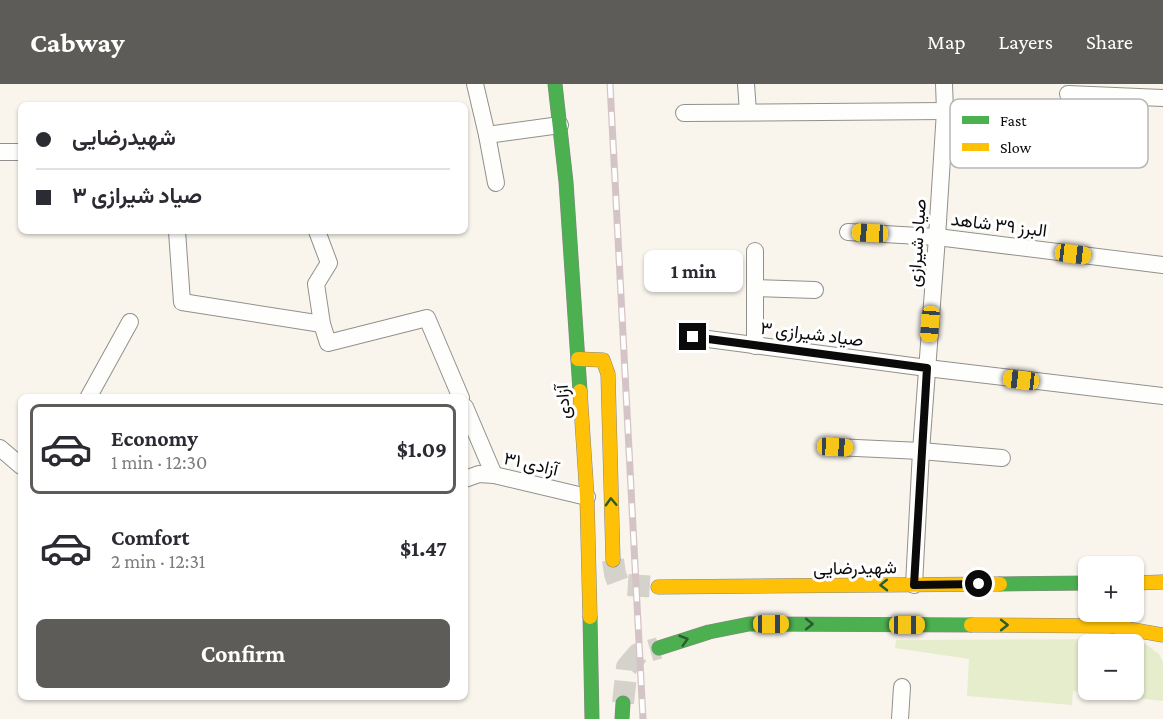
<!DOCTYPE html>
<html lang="en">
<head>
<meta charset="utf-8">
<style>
	:root { --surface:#fff; --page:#f7f7f7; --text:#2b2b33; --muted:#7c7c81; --line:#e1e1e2; --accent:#5e5c59 }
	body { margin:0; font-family:"Crimson Pro",Vazirmatn,serif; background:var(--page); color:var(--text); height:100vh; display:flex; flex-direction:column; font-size:22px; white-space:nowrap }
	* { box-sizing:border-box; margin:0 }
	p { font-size:20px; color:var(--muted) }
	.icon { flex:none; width:33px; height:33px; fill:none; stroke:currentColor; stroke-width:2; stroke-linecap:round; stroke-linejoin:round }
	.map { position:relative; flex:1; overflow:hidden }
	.side { position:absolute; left:18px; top:310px; width:450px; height:306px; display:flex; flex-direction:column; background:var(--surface); border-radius:9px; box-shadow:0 2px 4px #0004 }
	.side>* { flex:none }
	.banner { position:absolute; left:18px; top:18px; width:450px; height:132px; border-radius:9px; box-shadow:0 2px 4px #0004; display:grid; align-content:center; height:132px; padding:0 18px; background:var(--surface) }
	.tools { position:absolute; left:1078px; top:472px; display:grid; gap:12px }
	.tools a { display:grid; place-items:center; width:66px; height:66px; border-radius:9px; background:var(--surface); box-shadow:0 2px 4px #0004; font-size:30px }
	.end { position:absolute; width:27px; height:27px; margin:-14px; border:8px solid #0a0a0a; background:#fff; box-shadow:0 0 0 3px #fff }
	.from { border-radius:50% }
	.bubble { position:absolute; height:42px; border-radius:9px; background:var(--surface); box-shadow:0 2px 4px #0004; font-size:20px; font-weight:700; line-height:42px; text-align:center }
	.car { position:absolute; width:18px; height:36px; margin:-18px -9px; border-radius:8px; box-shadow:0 0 4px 2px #0007; background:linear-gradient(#f5c518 24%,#345 0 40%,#f5c518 0 76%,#345 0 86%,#f5c518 0) }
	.banner b { display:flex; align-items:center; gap:21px; height:57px; font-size:22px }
	.banner b+b { border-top:2px solid var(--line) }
	.banner i { width:15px; height:15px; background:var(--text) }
	ul { padding:10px 0 0; list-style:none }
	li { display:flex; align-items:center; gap:18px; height:90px; margin:0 12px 9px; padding:0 6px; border:3px solid transparent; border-radius:9px }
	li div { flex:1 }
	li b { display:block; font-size:22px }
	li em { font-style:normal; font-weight:700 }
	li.active { border-color:var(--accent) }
	li>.icon { width:54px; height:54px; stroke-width:1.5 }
	.cta { display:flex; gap:12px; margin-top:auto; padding:12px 18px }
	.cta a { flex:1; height:69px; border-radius:9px; background:var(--accent); color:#fff; font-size:24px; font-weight:700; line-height:69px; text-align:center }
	header { display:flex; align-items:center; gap:36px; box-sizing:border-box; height:84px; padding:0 30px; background:var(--accent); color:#fff }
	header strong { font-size:28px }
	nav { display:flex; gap:33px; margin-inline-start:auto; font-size:21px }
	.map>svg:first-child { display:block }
	.green { fill:#e6edcd; fill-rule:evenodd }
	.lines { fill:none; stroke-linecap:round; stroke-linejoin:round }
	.secondary-tunnel { stroke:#d5d2cb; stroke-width:22; stroke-dasharray:22 11; stroke-linecap:butt }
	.street-casing { stroke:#92908c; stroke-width:18 }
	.fast-casing { stroke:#888683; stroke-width:15 }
	.slow-casing { stroke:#888683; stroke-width:15 }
	.street { stroke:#fefefc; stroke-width:16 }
	.fast { stroke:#4caf50; stroke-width:14 }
	.slow { stroke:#ffc107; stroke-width:14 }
	.rail-casing { stroke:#d5c4c6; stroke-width:7 }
	.rail { stroke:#fff; stroke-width:4.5; stroke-dasharray:14; stroke-linecap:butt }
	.oneway { stroke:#2b5c2d }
	.route { stroke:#0a0a0a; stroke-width:8 }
	.labels { text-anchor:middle; stroke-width:6; stroke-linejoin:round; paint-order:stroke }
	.street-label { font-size:18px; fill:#0a0a0a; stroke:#fff }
	.key { fill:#fff; stroke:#b6b6b6; stroke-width:1.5 }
	.key-label { font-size:16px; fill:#0a0a0a }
</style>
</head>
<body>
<header>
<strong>Cabway</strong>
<nav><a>Map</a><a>Layers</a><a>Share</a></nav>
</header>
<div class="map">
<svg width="1163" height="635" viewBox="0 0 1163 635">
	<rect width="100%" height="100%" fill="#f9f5ed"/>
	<path class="green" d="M1139 555 1159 570 1163 578V617L1073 607 1072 621 967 612 969 575 895 564 896 556ZM1089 561H1134V606H1089Z"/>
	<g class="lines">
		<g class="secondary-tunnel">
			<polyline points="613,476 615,490 618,498 627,501 658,503"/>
			<polyline points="623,619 627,583 638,570 659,564"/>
		</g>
		<g class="street-casing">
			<g id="street">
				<polyline points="475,0 487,51 560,41"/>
				<polyline points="746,0 748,28"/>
				<polyline points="1068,10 1163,14"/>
				<polyline points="684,29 945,27"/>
				<polyline points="487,51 496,99"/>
				<polyline points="0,68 21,68"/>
				<polyline points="177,147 182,218 322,240"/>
				<polyline points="317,147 329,179 316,200 322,240 328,259 427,234 461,314"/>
				<polyline points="848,148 937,153 1163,181"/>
				<polyline points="755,204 815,206"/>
				<polyline points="693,253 927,284 1163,312"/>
				<polyline points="755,262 755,167"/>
				<polyline points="88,314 130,238"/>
				<polyline points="465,323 494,391"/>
				<polyline points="835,363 921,367 1002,374"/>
				<polyline points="0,364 21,382"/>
				<polyline points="465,395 479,390 494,391 587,413"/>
				<polyline points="914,501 921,367 937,153 945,27 944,0"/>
				<polyline points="900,635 902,603"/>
			</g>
		</g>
		<g class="fast-casing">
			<g id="fast">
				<polyline points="555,0 566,98 580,307"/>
				<polyline points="1000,500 1089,499"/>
				<polyline points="590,533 592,635"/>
				<polyline points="659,564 709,548 749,540 971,541"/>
				<polyline points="622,635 623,619"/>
			</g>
		</g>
		<g class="slow-casing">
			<g id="slow">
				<polyline points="578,275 603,276 608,290 613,476"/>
				<polyline points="580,307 587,413 590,533"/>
				<polyline points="1134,499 1163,498"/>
				<polyline points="658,503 1000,500"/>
				<polyline points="971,541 1111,542 1163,551"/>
			</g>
		</g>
		<use href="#street" class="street"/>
		<use href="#fast" class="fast"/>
		<use href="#slow" class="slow"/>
		<g class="rail-casing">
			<polyline id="rail" points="610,0 643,635"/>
		</g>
		<use href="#rail" class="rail"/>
	</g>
	<defs><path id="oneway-chevron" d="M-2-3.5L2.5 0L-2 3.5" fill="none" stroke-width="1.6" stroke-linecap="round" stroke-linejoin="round" transform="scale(1.5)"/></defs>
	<g class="oneway">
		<use href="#oneway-chevron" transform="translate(611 418) rotate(-92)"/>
		<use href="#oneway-chevron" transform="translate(884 501) rotate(179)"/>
		<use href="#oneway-chevron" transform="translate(809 540)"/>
		<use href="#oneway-chevron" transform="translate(1004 541)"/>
		<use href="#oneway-chevron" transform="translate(684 556) rotate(-17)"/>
	</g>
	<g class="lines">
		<polyline class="route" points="693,253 927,284 914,501 979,500"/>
	</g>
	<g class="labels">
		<g class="street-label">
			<text transform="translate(999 141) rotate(7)" y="6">البرز ۳۹ شاهد</text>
			<text transform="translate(917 159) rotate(-86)" y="6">صیاد شیرازی</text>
			<text transform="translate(812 250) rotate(7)" y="6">صیاد شیرازی ۳</text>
			<text transform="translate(563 318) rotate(-94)" y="6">آزادی</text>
			<text transform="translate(531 380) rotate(13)" y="6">آزادی ۳۱</text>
			<text transform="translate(855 484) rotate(-1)" y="6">شهیدرضایی</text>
		</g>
	</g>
	<rect x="950" y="15" width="198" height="69" rx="9" class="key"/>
	<rect x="962" y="32" width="27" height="8" fill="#4caf50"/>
	<rect x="962" y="59" width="27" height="8" fill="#ffc107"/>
	<g class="key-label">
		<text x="1000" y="42">Fast</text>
		<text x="1000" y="69">Slow</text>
	</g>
</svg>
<div class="tools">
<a>+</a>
<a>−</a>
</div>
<i class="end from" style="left:979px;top:500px"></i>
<i class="end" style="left:693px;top:253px"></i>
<div class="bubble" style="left:644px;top:166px;width:99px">1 min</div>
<i class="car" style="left:870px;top:149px;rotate:273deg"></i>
<i class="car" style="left:1073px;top:170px;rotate:97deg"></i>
<i class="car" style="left:930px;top:240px;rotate:185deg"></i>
<i class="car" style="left:1021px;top:296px;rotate:277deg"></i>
<i class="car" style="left:835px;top:363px;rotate:93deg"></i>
<i class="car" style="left:771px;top:540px;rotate:90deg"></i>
<i class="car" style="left:907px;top:541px;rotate:90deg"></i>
<div class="banner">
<b><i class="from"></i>شهیدرضایی</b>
<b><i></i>صیاد شیرازی ۳</b>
</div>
<section class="side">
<ul>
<li class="active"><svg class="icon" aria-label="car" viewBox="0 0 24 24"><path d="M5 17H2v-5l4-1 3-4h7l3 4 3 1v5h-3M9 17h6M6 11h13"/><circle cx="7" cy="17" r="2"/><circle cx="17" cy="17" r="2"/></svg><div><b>Economy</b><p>1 min · 12:30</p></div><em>$1.09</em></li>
<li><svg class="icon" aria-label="car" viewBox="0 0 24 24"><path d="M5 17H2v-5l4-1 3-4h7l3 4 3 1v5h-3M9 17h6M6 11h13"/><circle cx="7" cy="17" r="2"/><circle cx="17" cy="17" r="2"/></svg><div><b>Comfort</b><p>2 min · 12:31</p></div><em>$1.47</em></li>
</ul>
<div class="cta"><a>Confirm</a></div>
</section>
</div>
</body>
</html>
